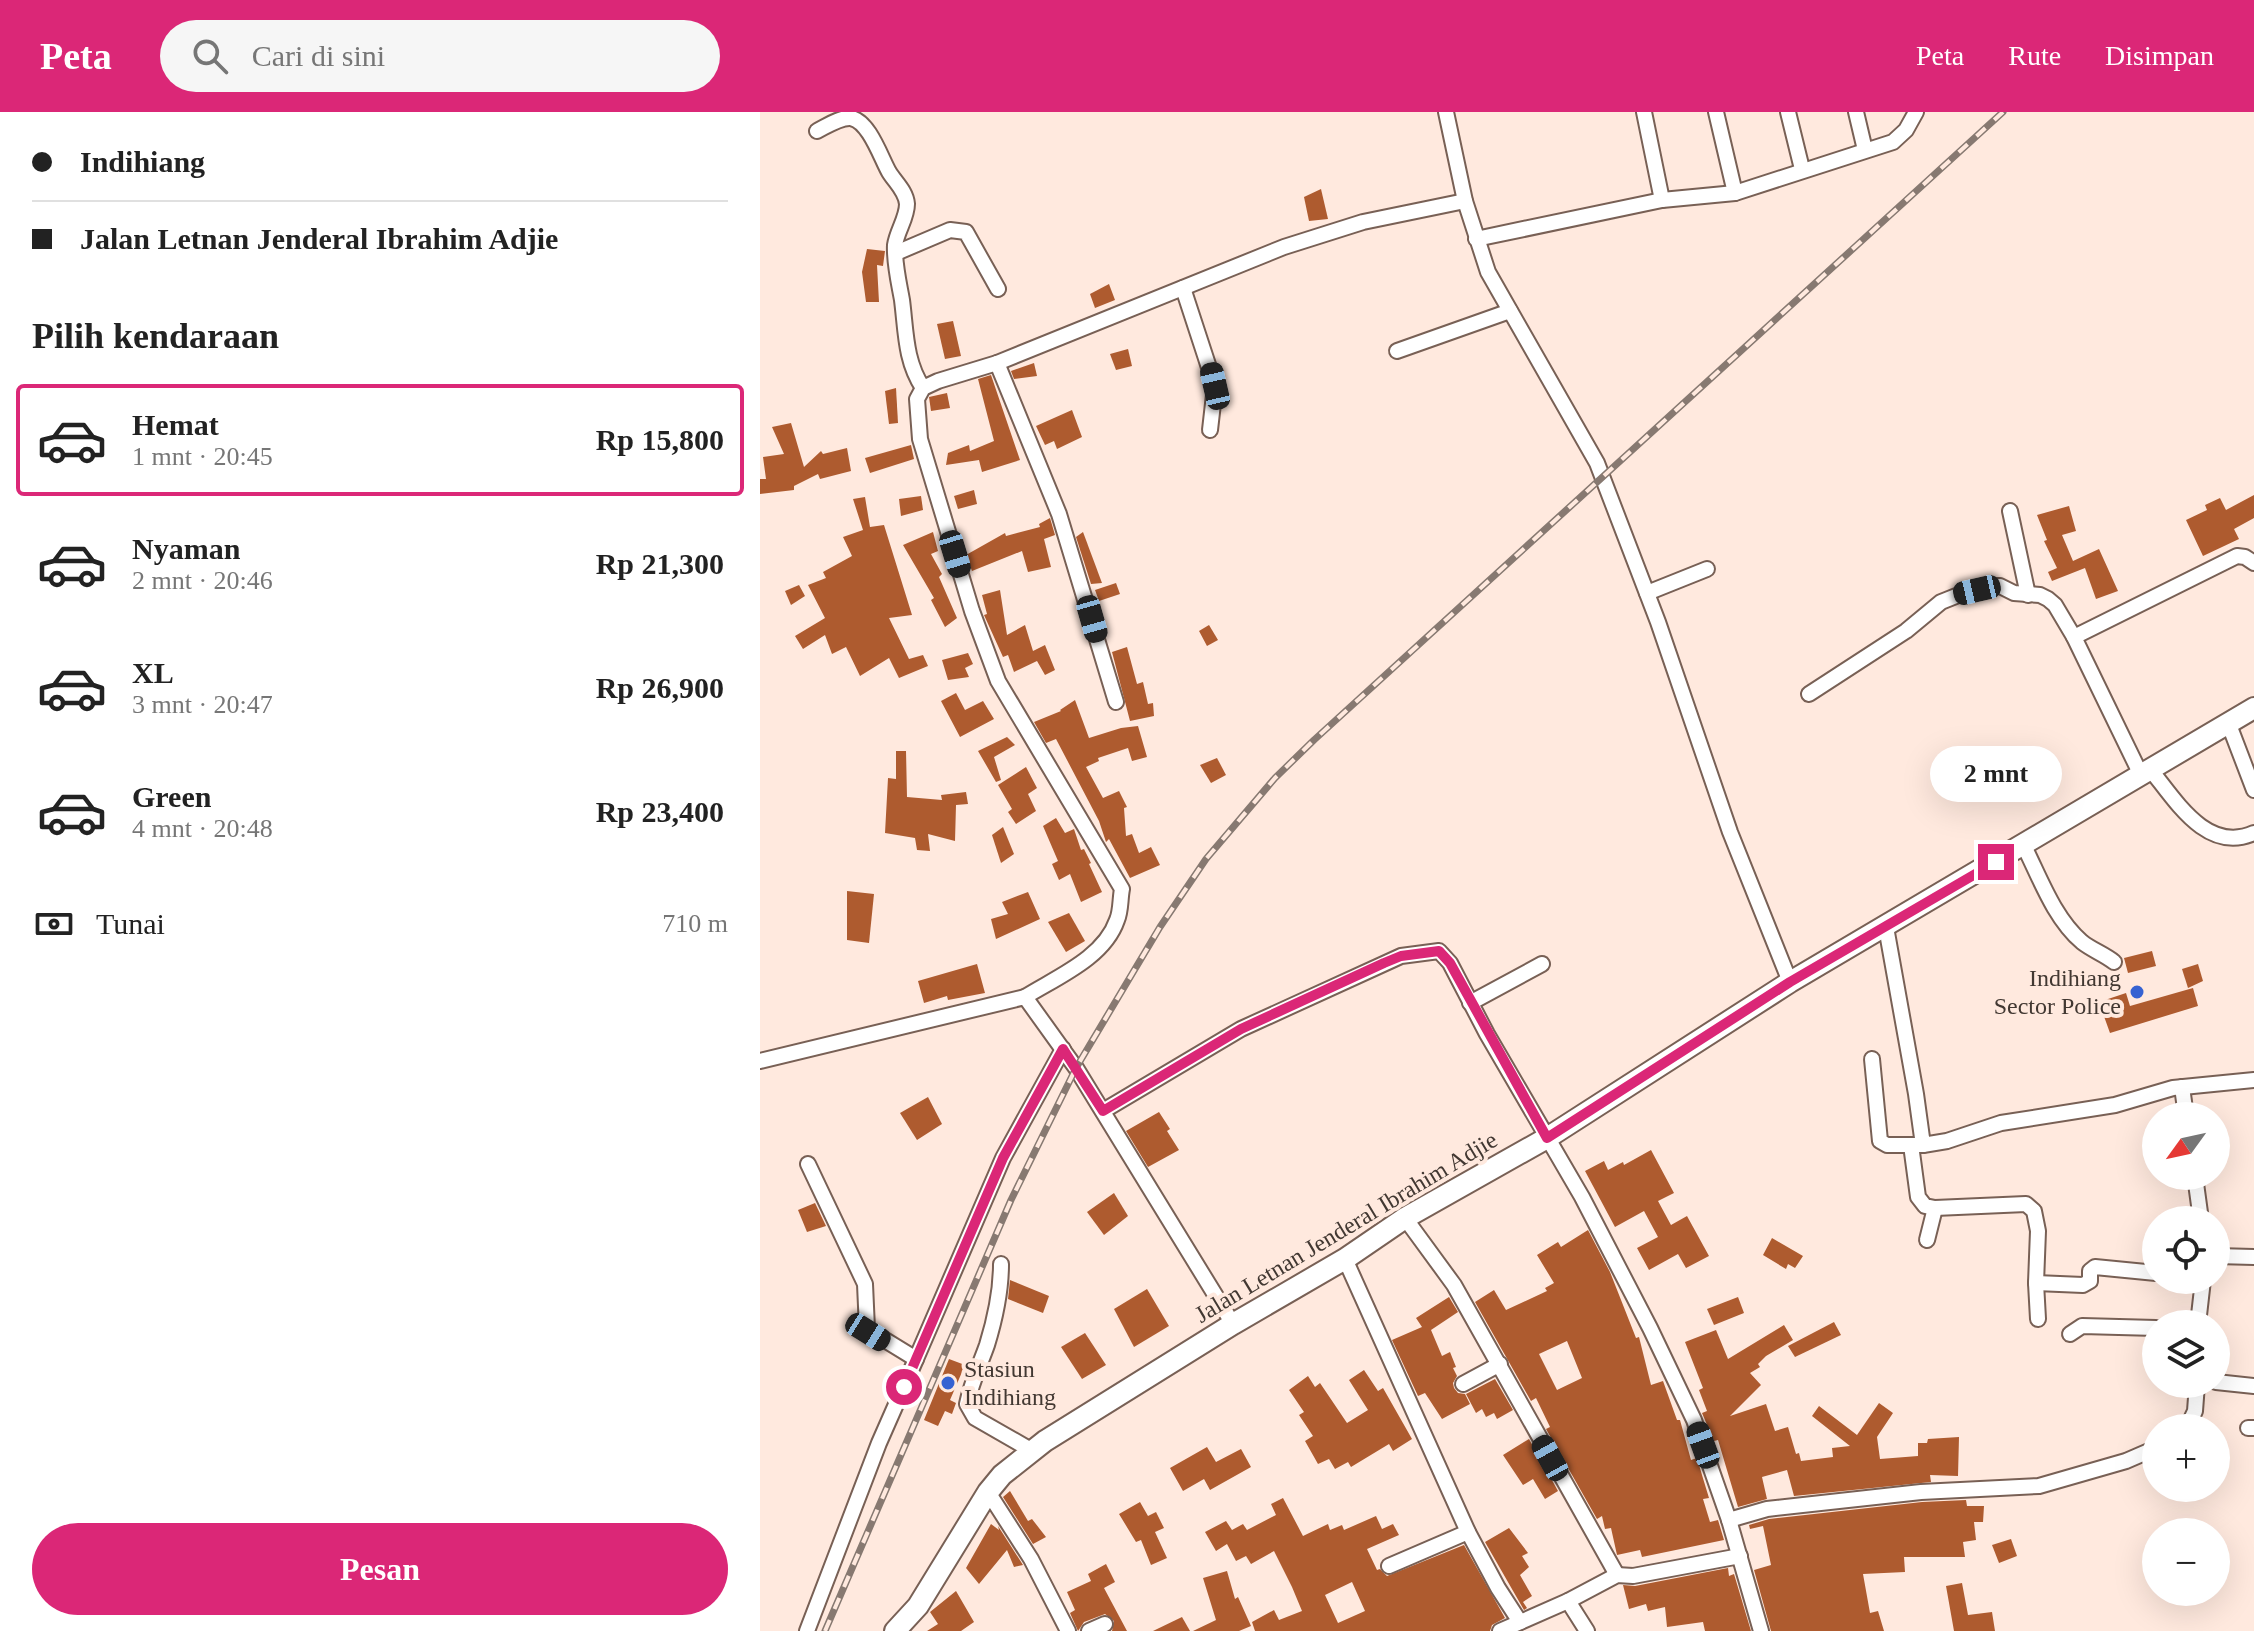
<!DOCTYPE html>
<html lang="id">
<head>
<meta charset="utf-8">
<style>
	:root { --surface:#fff; --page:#f6f6f6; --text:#222; --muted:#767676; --line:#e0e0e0; --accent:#db2777 }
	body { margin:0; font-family:"Times New Roman",serif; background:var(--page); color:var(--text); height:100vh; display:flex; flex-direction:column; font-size:30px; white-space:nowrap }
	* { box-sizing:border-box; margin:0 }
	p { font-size:26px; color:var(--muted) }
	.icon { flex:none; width:44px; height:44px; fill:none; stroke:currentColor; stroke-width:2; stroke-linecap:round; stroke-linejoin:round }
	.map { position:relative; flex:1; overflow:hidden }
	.panel { display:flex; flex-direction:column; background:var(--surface); width:760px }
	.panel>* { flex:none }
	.hud { display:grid; align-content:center; height:176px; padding:0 32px; background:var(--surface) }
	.needle { width:52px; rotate:237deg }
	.fabs { position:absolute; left:1382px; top:990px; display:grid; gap:16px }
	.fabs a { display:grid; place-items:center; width:88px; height:88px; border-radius:50%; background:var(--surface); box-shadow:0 8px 32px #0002; font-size:40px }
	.end { position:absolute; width:36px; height:36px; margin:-18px; border:10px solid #db2777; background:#fff; box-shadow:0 0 0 4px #fff }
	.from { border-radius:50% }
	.bubble { position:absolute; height:56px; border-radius:28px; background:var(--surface); box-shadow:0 8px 32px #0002; font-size:26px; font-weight:700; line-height:56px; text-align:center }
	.car { position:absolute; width:24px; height:48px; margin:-24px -12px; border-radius:10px; box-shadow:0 0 6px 2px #0007; background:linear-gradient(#222 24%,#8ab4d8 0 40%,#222 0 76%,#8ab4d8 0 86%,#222 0) }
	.hud b { display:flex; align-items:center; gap:28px; height:76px; font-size:30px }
	.hud b+b { border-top:2px solid var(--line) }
	.hud i { width:20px; height:20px; background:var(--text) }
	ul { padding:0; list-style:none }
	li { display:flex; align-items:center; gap:24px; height:112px; margin:0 16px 12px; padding:0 16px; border:4px solid transparent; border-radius:8px }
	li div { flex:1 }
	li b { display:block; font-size:30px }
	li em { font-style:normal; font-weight:700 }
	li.on { border-color:var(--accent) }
	li>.icon { width:72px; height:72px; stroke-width:1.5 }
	h2 { padding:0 32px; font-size:36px; line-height:96px }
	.pay { display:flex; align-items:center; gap:20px; height:88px; padding:0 32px; font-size:30px }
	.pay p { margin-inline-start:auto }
	.action { display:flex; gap:16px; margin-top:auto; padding:16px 32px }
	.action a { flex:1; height:92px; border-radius:48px; background:var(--accent); color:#fff; font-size:32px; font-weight:700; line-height:92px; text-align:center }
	header { display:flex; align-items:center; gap:48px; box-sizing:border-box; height:112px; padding:0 40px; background:var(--accent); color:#fff }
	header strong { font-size:38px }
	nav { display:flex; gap:44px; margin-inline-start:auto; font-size:28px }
	.search { width:560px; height:72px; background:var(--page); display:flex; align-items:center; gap:20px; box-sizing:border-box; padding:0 28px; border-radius:44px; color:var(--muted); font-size:30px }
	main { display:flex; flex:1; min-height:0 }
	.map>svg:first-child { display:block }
	.building { fill:#ae5b2f; fill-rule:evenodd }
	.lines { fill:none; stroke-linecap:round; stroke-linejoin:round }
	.minor-casing { stroke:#786055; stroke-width:18 }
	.highway-casing { stroke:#786055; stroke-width:24 }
	.minor { stroke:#fff; stroke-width:14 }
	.highway { stroke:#fff; stroke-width:20 }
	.rail-casing { stroke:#877971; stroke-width:7 }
	.rail { stroke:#ffe9de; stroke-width:4; stroke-dasharray:12; stroke-linecap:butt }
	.route { stroke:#db2777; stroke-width:10 }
	.poi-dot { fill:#3662d2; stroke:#ffe9de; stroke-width:3 }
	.labels { text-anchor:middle; stroke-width:8; stroke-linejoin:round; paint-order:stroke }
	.poi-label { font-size:24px; fill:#423832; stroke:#ffe9de; text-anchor:end }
	.street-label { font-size:24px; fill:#423832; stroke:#ffe9de }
</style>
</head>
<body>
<header>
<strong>Peta</strong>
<div class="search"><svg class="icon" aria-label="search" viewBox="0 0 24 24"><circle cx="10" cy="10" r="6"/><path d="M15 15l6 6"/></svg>Cari di sini</div>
<nav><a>Peta</a><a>Rute</a><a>Disimpan</a></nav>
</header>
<main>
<section class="panel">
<div class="hud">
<b><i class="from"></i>Indihiang</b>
<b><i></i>Jalan Letnan Jenderal Ibrahim Adjie</b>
</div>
<h2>Pilih kendaraan</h2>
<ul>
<li class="on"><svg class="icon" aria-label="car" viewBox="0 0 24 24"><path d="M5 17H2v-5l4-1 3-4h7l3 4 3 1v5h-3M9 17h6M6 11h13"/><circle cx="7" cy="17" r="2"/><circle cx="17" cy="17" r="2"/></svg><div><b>Hemat</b><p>1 mnt · 20:45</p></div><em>Rp 15,800</em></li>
<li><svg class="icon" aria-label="car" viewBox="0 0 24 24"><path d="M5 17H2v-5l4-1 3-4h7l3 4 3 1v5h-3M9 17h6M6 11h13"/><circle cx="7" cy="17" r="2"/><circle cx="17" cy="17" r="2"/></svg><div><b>Nyaman</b><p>2 mnt · 20:46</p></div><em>Rp 21,300</em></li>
<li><svg class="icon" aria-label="car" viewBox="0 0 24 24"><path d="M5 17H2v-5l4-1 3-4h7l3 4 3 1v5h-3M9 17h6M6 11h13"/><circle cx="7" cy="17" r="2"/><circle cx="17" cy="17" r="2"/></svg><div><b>XL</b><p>3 mnt · 20:47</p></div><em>Rp 26,900</em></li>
<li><svg class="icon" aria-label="car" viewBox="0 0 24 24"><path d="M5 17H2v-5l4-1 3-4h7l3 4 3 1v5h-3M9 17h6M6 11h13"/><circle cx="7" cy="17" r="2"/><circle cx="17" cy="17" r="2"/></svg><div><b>Green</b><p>4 mnt · 20:48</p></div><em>Rp 23,400</em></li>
</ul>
<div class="pay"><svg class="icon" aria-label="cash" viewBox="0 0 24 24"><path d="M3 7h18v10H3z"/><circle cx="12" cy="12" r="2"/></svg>Tunai<p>710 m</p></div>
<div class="action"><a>Pesan</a></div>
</section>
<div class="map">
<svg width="1494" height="1519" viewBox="0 0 1494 1519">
	<rect width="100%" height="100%" fill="#ffe9de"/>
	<g class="building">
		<polygon points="561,77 568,107 549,109 544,85"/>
		<polygon points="107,137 125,139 123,154 117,153 119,190 106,190 102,160"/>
		<polygon points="349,172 355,188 335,196 330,182"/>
		<polygon points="193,209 201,244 185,247 177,212"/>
		<polygon points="368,237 372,254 356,258 350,242"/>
		<polygon points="274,251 277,264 254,267 251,259"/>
		<polygon points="231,263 260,348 222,360 219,348 186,353 188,341 209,333 210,339 234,329 218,267"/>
		<polygon points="136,276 138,311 129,312 125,279"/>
		<polygon points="187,281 190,296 171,299 169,285"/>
		<polygon points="312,298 322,325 297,337 294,329 285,333 276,314"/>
		<polygon points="31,311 44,355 61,339 63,342 87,336 91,359 60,367 58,362 34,374 34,378 0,382 0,367 6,367 3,345 24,342 12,315"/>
		<polygon points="151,333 154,347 110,361 105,346"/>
		<polygon points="214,378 217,392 198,397 194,384"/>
		<polygon points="1494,383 1494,406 1474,417 1479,427 1443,444 1426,408 1447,398 1445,393 1460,386 1466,398"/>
		<polygon points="161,384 163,398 141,404 139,387"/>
		<polygon points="105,385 110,415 124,413 152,503 129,506 149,547 163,543 168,554 139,566 129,546 100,564 86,535 72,542 65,523 43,537 35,524 65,506 48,473 66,466 63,460 92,444 83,425 103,418 93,387"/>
		<polygon points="1309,394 1316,419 1302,423 1313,449 1339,437 1358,479 1336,487 1325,456 1292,469 1288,460 1297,456 1284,429 1287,428 1277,403"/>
		<polygon points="290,406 295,423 284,427 291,455 268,460 262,439 212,459 206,443 245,421 246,424 280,415 279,412"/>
		<polygon points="173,420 178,439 171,442 182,462 179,465 197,506 185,515 171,488 174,486 143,433"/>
		<polygon points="323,420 342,471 331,472 316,425"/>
		<polygon points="356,471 360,482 339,489 335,478"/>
		<polygon points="39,473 45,484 31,493 25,479"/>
		<polygon points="240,478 247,523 265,513 273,539 285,533 295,558 285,563 277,549 254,560 248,543 243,545 224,503 227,502 222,483"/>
		<polygon points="449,513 458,528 447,534 439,519"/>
		<polygon points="367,535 377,572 383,570 388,592 393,591 394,604 370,609 352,540"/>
		<polygon points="208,541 213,552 205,556 209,565 188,568 182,548"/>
		<polygon points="196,581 205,598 223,589 234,607 200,625 181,589"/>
		<polygon points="315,588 329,626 361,616 378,614 387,645 372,649 368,636 338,646 339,649 326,655 343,686 359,679 367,695 364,696 366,724 372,722 379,741 391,735 400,753 370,766 349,727 346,730 339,709 296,627 286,631 274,610 301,599 300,598"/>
		<polygon points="247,625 255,633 234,645 241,668 236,670 218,639"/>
		<polygon points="136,639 146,639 147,685 182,688 181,683 206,680 208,692 196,693 195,729 168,722 170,739 157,738 155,726 125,721 128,666 136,667"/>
		<polygon points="457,646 466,663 451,671 440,653"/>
		<polygon points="266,655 277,676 268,682 276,699 256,712 248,700 252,697 238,673"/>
		<polygon points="296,706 305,721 314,717 321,738 324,737 331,751 329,752 342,780 321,790 310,762 299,768 292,752 298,749 283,714"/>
		<polygon points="243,715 254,742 241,751 232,723"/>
		<polygon points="87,779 114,782 109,831 87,828"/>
		<polygon points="268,780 280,807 236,827 231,807 248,802 242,790"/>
		<polygon points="309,801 325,829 306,840 288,810"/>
		<polygon points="1392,839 1396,854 1368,861 1364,846"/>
		<polygon points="217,852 225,881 188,888 187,884 164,891 158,869"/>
		<polygon points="1438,852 1443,869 1428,876 1422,857"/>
		<polygon points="1433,876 1438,894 1350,921 1341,896 1345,896 1342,889 1366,881 1370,894"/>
		<polygon points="168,985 182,1012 157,1028 140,1001"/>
		<polygon points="399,1000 410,1017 407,1019 419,1038 388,1055 366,1019"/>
		<polygon points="891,1038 914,1081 898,1089 911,1113 927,1104 949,1144 926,1156 918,1142 889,1158 877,1136 898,1125 884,1099 855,1115 825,1059 844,1049 848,1058 863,1050 864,1053"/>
		<polygon points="354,1081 368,1104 344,1123 327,1100"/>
		<polygon points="55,1091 66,1114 47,1120 38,1098"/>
		<path d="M828 1118 850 1160 876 1226 879 1225 891 1273 903 1269 917 1308H920L931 1348 937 1346 942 1363 949 1386 943 1387 950 1410 958 1408 964 1428 882 1445 880 1438 857 1443 851 1416 845 1417 842 1404 837 1407 786 1317 790 1315 776 1286 771 1289 715 1190 734 1178 746 1198 787 1179 785 1176 794 1171 777 1143 798 1130 801 1135ZM807 1229 822 1266 797 1278 779 1242Z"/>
		<polygon points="1012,1126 1043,1144 1035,1156 1028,1152 1026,1157 1003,1143"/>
		<polygon points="250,1168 289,1184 283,1201 248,1187"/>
		<polygon points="387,1177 409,1214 374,1235 354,1197"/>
		<polygon points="689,1185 698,1200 671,1218 682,1244 690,1240 696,1255 693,1256 697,1264 693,1271 694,1276 698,1281 705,1282 710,1292 682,1307 665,1281 658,1284 632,1228 662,1215 656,1206"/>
		<polygon points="978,1185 984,1201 954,1213 947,1197"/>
		<polygon points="1074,1210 1081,1223 1035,1245 1028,1234"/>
		<polygon points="1024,1213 1033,1228 1006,1244 998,1252 1000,1255 990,1261 1001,1273 970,1304 1006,1292 1015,1319 1028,1315 1036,1342 1039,1341 1041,1349 1073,1345 1072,1336 1090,1334 1052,1304 1059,1294 1097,1323 1119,1291 1133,1301 1117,1325 1120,1347 1158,1344 1158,1331 1167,1331 1168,1327 1199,1325 1198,1364 1170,1363 1171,1370 1034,1384 1027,1358 1002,1365 1007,1387 978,1395 958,1328 954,1329 942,1301 947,1299 939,1278 943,1276 925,1230 956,1218 968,1247"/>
		<polygon points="325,1221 346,1253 322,1267 301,1235"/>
		<polygon points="189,1247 205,1253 190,1288 196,1291 192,1302 185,1299 178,1314 164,1308"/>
		<polygon points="604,1258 618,1279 623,1276 652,1327 633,1339 629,1332 591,1355 588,1350 575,1357 569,1347 558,1352 545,1329 553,1324 539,1303 544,1300 529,1278 548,1264 555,1275 560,1271 587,1311 608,1298 589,1268"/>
		<polygon points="735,1267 753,1298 737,1307 734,1301 726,1305 722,1297 716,1301 706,1282"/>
		<polygon points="769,1327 798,1379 785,1387 773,1367 763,1373 743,1343"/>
		<polygon points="447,1335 456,1350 481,1337 491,1355 450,1378 444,1367 423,1379 410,1356"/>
		<polygon points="250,1379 268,1409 272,1407 286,1425 273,1432 243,1385"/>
		<path d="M523 1386 543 1424 568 1412 570 1418 582 1413 584 1418 616 1404 622 1417 633 1412 639 1423 607 1437 617 1458 620 1457 627 1464 704 1433 745 1506 732 1513 730 1519H495L492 1510 514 1498 519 1508 542 1499 532 1475 514 1439 491 1452 486 1444 476 1449 467 1432 456 1439 445 1420 466 1409 472 1418 483 1412 487 1418 516 1403 511 1392ZM592 1470 605 1499 578 1511 565 1483Z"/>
		<polygon points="1206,1388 1207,1394 1224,1394 1223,1410 1214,1410 1216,1428 1203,1430 1205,1445 1144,1445 1145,1460 1103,1462 1110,1501 1118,1499 1124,1519 1011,1519 994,1458 1011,1453 1003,1414 990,1417 989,1413 1009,1407 1162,1390"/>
		<polygon points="380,1390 388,1404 396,1400 404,1416 395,1420 407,1446 391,1453 381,1428 376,1430 359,1402"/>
		<polygon points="231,1412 239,1418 238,1414 263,1453 254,1455 247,1438 219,1472 206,1456"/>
		<polygon points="749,1416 768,1441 762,1444 769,1455 760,1463 772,1484 763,1490 767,1496 764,1498 725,1430"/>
		<polygon points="1251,1427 1257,1444 1239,1451 1232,1433"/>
		<polygon points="346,1452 355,1470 344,1476 367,1519 352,1519 354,1509 345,1502 324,1510 318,1519 310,1501 315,1498 307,1480 331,1469 328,1462"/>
		<polygon points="968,1456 969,1464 974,1462 991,1519 945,1519 943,1510 907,1515 905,1495 888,1499 886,1492 869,1497 863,1473 875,1474"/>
		<polygon points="467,1459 475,1487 478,1485 491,1514 479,1519 433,1519 456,1508 443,1466"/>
		<polygon points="1202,1471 1208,1503 1232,1500 1235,1519 1194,1519 1186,1474"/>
		<polygon points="196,1479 214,1510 201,1519 167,1519 178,1512 170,1500"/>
		<polygon points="422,1505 430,1519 393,1519"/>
	</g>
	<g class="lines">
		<g class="minor-casing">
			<g id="minor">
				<polyline points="686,0 705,89 728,160 837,351 898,510 970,720 1030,870"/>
				<polyline points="884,0 902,88"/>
				<polyline points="956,0 975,81"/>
				<polyline points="1028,0 1042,57"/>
				<polyline points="1096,0 1105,38"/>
				<path d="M57 19C67 14 80 5 91 6 109 9 121 46 129 60 135 70 146 79 147 92 147 106 137 119 135 133 134 151 139 171 142 188 146 219 145 249 163 276"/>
				<polyline points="716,127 902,88 975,81 1133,30 1146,18 1156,0"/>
				<polyline points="136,141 190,118 206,120 238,177"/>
				<polyline points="423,176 455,274 450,318"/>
				<polyline points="637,239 750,199"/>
				<polyline points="237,251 299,402 356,590"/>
				<polyline points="1250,399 1268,483"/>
				<polyline points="887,481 947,457"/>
				<polyline points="1049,582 1146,519 1181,490 1201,482 1233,474 1240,474 1254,481 1280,483 1288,487 1295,493 1314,525"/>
				<polyline points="1468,610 1494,678"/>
				<path d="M1390 657C1416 689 1447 742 1494 721"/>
				<polyline points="1381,663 1314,525 1477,444 1485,445 1494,451"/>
				<path d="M1264 734C1280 766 1294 806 1322 830 1332 838 1344 842 1354 850"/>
				<polyline points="1126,815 1156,982 1163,1033 1187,1029 1241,1011 1355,993 1413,976 1494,968"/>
				<path d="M265 885C297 865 344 846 357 808 361 799 360 787 362 777L238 569 212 499 160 327 157 287 163 276 178 269 237 251 524 135 603 110 705 89"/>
				<polyline points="710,891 782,852"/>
				<polyline points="1112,947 1120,1029 1127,1033 1151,1033"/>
				<polyline points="0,949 265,885 316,956 473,1212"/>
				<polyline points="1422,975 1426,1004"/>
				<polyline points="343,999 481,917 641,844 679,839 690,851 727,922 822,1085 890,1216 934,1308 969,1408 1001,1519"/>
				<polyline points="1163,1033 1151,1033 1158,1085 1165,1094 1175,1096 1266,1092 1274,1099 1278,1119 1276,1171 1278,1207"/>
				<polyline points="48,1052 105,1172 107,1217 156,1247 243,1046 303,937"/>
				<polyline points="1435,1064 1441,1108"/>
				<polyline points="645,1106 694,1173 857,1463"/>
				<polyline points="1167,1128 1175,1096"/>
				<polyline points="1456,1144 1494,1145"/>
				<polyline points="585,1147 708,1420 738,1476 760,1510"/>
				<path d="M241 1152C241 1178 235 1207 227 1233 220 1253 211 1271 207 1292L215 1306 271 1338"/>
				<polyline points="1276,1171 1323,1173 1330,1169 1330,1159 1335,1155 1396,1161"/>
				<polyline points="1438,1212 1443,1168"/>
				<polyline points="1310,1222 1322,1214 1396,1216"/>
				<polyline points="1456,1270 1494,1274"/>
				<polyline points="703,1272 740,1252"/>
				<polyline points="1427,1316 1435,1299 1437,1272"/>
				<polyline points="1488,1316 1494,1316"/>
				<polyline points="228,1380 271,1447 308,1519"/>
				<polyline points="969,1408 1007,1397 1161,1380 1279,1374 1366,1349 1396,1336"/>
				<polyline points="629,1454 708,1420"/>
				<polyline points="808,1489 827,1519"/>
				<polyline points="47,1519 119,1331 156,1247"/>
				<polyline points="329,1519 345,1512"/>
				<polyline points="740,1519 808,1489 857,1463 873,1464 980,1444"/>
			</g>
		</g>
		<g class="highway-casing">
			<polyline id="highway" points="135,1519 158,1494 228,1380 242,1363 285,1329 473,1212 585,1147 645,1106 787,1026 1030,870 1494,596"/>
		</g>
		<use href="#minor" class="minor"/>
		<use href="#highway" class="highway"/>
		<g class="rail-casing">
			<polyline id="rail" points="65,1519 251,1088 316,956 400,815 446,747 515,666 554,628 1243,0"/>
		</g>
		<use href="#rail" class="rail"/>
	</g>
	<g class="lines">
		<polyline class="route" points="144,1275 243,1046 303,937 343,999 481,917 624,851 641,844 679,839 690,851 787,1026 1030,870 1236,750"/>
	</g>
	<g class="poi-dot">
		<circle cx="1377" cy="880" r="8"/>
		<circle cx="188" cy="1271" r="8"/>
	</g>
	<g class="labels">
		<g class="poi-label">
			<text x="1361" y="874">Indihiang<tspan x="1361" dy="28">Sector Police</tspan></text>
			<text x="204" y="1265" text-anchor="start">Stasiun<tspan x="204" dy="28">Indihiang</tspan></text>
		</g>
		<g class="street-label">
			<text transform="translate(586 1115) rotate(-31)" y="8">Jalan Letnan Jenderal Ibrahim Adjie</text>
		</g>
	</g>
</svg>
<div class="fabs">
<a><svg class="needle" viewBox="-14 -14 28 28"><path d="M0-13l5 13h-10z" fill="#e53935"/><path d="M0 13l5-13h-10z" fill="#767676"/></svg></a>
<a><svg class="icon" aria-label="locate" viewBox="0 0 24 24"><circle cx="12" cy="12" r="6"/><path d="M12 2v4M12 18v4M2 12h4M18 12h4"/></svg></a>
<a><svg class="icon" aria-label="layers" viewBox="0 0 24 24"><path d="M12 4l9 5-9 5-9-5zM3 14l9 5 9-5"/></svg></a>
<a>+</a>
<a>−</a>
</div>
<i class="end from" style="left:144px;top:1275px"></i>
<i class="end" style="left:1236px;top:750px"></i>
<div class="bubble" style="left:1170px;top:634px;width:132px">2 mnt</div>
<i class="car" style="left:455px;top:274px;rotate:347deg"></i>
<i class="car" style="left:195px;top:442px;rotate:163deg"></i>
<i class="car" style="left:1217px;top:478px;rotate:257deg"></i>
<i class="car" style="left:332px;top:507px;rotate:164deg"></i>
<i class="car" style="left:108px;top:1220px;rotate:122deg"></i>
<i class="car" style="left:943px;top:1333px;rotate:340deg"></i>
<i class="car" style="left:790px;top:1346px;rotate:331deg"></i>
</div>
</main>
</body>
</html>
